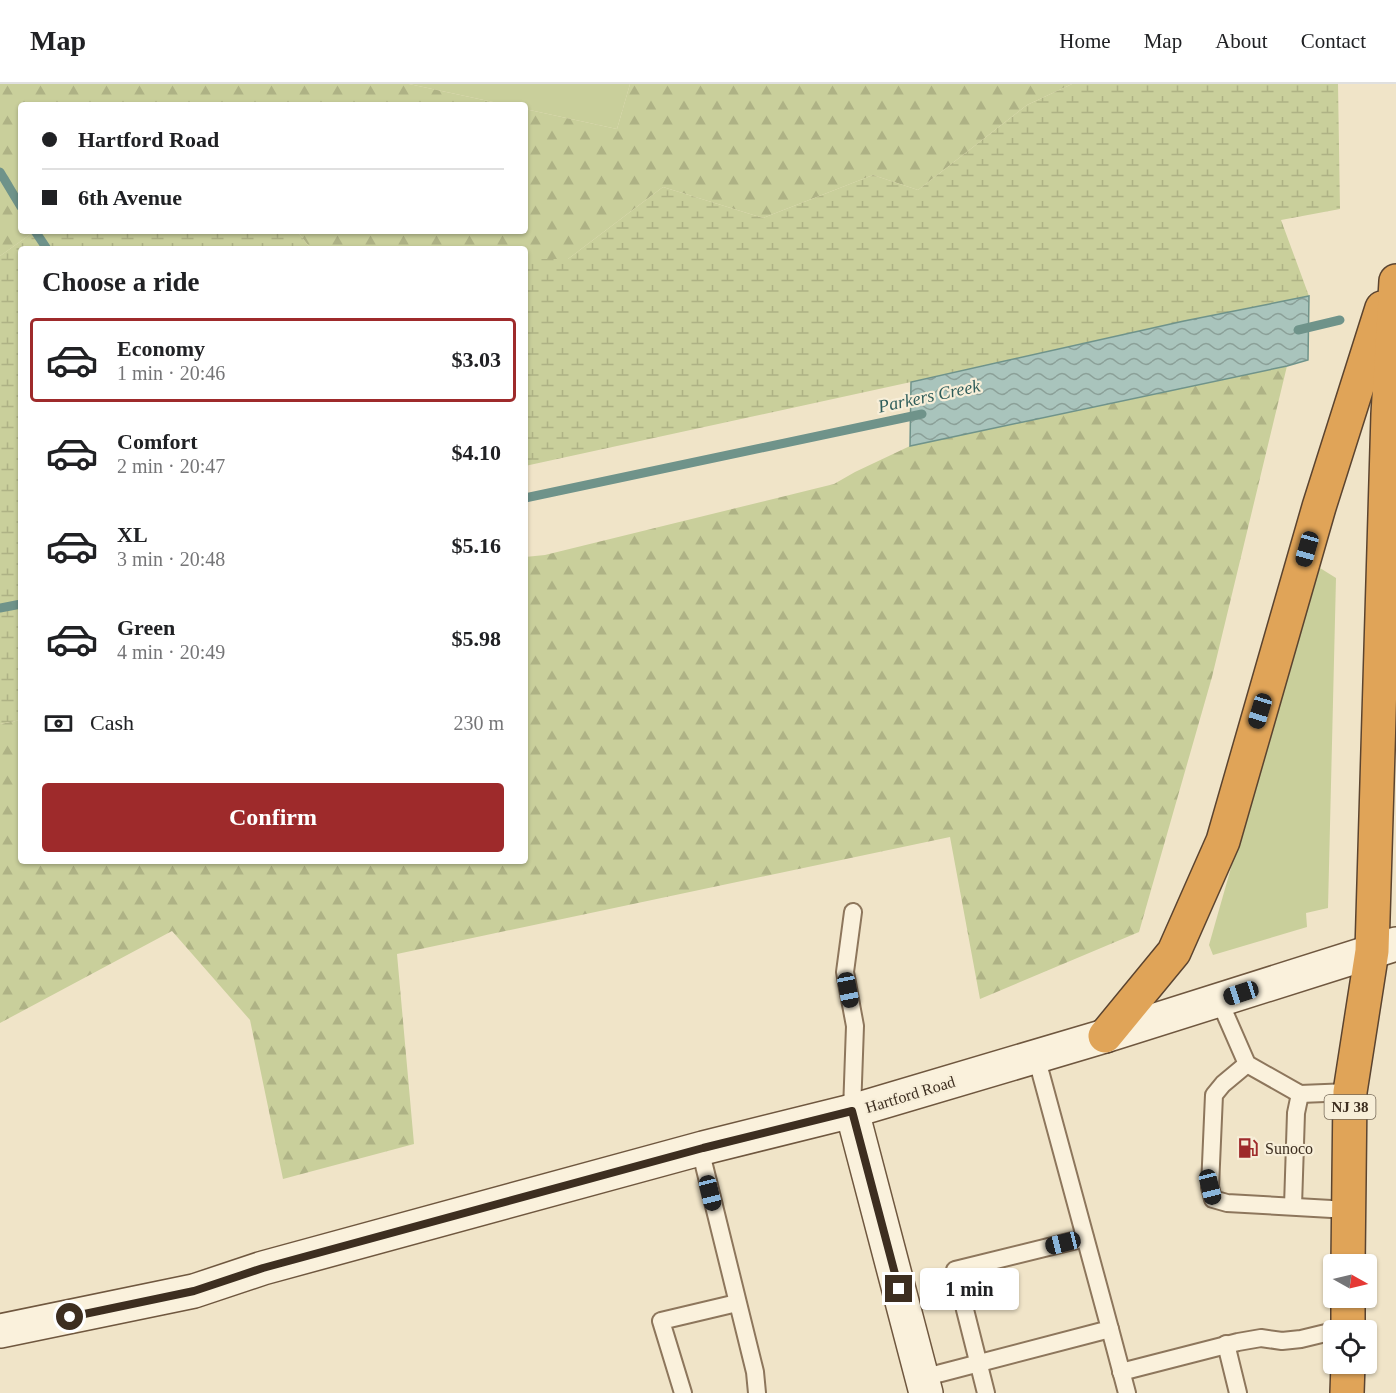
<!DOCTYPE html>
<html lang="en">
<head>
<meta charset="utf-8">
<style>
	:root { --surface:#fff; --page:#f6f6f6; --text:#202124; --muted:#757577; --line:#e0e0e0; --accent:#9e2a2b }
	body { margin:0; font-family:Georgia,serif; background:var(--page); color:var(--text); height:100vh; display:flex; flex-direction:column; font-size:22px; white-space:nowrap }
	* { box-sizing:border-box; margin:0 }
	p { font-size:20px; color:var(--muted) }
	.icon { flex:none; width:33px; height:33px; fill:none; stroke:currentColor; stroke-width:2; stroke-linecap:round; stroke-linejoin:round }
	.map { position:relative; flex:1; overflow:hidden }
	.drawer { position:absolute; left:18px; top:162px; width:510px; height:618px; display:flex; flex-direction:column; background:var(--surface); border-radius:6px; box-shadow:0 2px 4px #0004 }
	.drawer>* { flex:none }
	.banner { position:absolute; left:18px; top:18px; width:510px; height:132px; border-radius:6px; box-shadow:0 2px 4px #0004; display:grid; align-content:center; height:132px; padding:0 24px; background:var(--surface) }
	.needle { width:39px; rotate:98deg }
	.tools { position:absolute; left:1323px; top:1170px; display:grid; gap:12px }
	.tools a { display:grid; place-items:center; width:54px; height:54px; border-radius:6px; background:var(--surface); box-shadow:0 2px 4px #0004; font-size:30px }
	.end { position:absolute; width:27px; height:27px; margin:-14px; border:8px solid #3d2e20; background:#fff; box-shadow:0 0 0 3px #fff }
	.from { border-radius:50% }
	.bubble { position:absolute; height:42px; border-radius:6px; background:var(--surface); box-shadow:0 2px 4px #0004; font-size:20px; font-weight:800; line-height:42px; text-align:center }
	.car { position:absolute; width:18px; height:36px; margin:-18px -9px; border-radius:8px; box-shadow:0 0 4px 2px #0007; background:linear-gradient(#222 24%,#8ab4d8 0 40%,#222 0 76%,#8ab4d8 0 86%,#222 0) }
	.banner b { display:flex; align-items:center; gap:21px; height:57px; font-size:22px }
	.banner b+b { border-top:2px solid var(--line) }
	.banner i { width:15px; height:15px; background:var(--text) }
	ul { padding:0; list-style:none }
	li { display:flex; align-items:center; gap:18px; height:84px; margin:0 12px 9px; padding:0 12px; border:3px solid transparent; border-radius:6px }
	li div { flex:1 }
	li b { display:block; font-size:22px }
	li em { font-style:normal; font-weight:800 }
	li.on { border-color:var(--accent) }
	li>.icon { width:54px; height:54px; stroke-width:1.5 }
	h2 { padding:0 24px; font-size:27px; line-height:72px }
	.pay { display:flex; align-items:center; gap:15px; height:66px; padding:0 24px; font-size:22px }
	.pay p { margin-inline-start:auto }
	.action { display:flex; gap:12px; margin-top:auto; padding:12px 24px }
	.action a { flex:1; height:69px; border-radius:6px; background:var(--accent); color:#fff; font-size:24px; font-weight:800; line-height:69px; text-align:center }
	header { display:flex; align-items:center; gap:36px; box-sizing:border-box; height:84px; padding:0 30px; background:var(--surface); border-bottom:2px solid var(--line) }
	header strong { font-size:28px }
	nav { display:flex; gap:33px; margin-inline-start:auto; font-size:21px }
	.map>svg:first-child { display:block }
	.green { fill:#c9cf9b }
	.forest { fill:url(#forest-firs) }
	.wetland { fill:url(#wetland-marsh) }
	.water { fill:url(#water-waves); stroke:#6f938a; stroke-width:1.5 }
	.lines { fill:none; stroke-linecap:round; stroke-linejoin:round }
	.stream { stroke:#6f938a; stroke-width:9 }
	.lane-casing { stroke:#8d765c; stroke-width:20 }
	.secondary-casing { stroke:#6f573f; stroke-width:36 }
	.highway-casing { stroke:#5b4430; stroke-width:36 }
	.lane { stroke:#faf1dc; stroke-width:16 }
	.secondary { stroke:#faf1dc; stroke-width:33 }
	.highway { stroke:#e0a458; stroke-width:33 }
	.route { stroke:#3d2e20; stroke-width:8 }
	.labels { text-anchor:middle; stroke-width:4.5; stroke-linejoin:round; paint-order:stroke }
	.shield { fill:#f7eed8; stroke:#756857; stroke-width:1.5 }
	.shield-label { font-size:15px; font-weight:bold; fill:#3d2e20 }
	.street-label { font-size:16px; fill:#3d2e20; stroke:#f7eed8 }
	.poi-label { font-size:16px; fill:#3d2e20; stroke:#f7eed8; text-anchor:start }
	.water-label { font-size:18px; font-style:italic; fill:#2f5d5a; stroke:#f7eed8 }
</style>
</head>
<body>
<header>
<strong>Map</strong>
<nav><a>Home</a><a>Map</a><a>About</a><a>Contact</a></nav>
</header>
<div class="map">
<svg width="1396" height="1309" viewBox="0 0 1396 1309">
	<defs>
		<pattern id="forest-firs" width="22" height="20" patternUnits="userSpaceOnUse" patternTransform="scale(1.5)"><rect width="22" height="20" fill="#c9cf9b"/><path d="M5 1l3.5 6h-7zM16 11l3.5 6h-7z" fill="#aeb285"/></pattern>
		<pattern id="wetland-marsh" width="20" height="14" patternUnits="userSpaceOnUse" patternTransform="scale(1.5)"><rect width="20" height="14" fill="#c9cf9b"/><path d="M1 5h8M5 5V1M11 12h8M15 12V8" fill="none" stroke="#aeb285"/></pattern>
		<pattern id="water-waves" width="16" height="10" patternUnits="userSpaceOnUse" patternTransform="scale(1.5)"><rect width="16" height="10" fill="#a9c4bc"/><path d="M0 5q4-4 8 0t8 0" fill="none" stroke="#8ba098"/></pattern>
	</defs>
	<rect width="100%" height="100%" fill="#f0e4c8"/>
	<g class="green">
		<polygon points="409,0 630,0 617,45 525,25 525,21 507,21"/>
		<polygon points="1320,484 1336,494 1328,824 1306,829 1307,843 1213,871 1209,861 1311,503"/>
	</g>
	<g class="forest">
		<polygon points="0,0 409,0 507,21 21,21 21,147 35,147 0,172"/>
		<polygon points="630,0 1072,0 1027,21 918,106 873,91 763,134 663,103 568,175 525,175 525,165 311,165 297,147 525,147 525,25 617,45"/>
		<polygon points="1287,282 1212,593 1139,848 980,915 950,753 397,870 414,1060 283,1095 250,936 172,847 0,939 0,640 21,636 21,777 525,777 525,473 545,471 834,400 855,388 910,362"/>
	</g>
	<g class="wetland">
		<polygon points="1072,0 1338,0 1340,125 1281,136 1309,212 1184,237 911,298 525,382 525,175 568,175 663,103 763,134 873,91 918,106 1027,21"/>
		<polygon points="35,147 297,147 311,165 21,165 21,636 0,640 0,172"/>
	</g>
	<polygon class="water" points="1309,212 1308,276 1287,282 910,362 911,298 1184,237"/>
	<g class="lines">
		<g class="stream">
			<polyline points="0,88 21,123"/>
			<polyline points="35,147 47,165"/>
			<polyline points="1298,246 1340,236"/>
			<polyline points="525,414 922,330"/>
			<polyline points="0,524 21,520"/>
		</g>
		<g class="lane-casing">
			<g id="lane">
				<polyline points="1219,916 1247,980 1300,1010 1350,1008"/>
				<polyline points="1247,980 1223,1000 1214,1011 1210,1103 1213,1115 1227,1119 1349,1126"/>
				<polyline points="852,1027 855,942 845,888 853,828"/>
				<polyline points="700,1065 755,1288 757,1309"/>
				<polyline points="1293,1122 1296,1029 1300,1010"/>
				<polyline points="1110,1245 1127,1309"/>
				<polyline points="1226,1260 1238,1309"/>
				<polyline points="1121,1288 1238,1258 1261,1254 1282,1257 1301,1255 1334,1247"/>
				<polyline points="922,1294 1110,1245 1036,972"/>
				<polyline points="683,1309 661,1237 737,1219"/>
				<polyline points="986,1309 955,1186 1085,1154"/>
			</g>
		</g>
		<g class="secondary-casing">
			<g id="secondary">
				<polyline points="852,1027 926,1309"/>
				<polyline points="0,1247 194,1207 263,1184 703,1064 852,1027 1105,952 1396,860"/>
			</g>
		</g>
		<g class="highway-casing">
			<g id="highway">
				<polyline points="1105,952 1174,868 1223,757 1319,423 1382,224"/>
				<polyline points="1348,1180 1350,1008 1372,867 1388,330 1396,197"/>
				<polyline points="1348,1246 1348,1214"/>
				<polyline points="1347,1309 1348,1280"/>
			</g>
		</g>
		<use href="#lane" class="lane"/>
		<use href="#secondary" class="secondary"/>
		<use href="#highway" class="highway"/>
	</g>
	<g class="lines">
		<polyline class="route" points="70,1233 194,1207 263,1184 703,1064 852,1027 899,1205"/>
	</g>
	<defs>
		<g id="fuel-bare" transform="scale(1.62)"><path d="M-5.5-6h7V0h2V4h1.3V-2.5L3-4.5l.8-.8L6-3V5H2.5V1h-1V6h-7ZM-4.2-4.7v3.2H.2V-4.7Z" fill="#9e2a2b" stroke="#f7eed8" stroke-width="2.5" paint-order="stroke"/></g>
	</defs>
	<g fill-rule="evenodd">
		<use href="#fuel-bare" x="1248" y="1064"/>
	</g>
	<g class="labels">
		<rect class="shield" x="1324.5" y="1011" width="51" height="24" rx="4.5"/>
		<g class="shield-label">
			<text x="1350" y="1028">NJ 38</text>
		</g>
		<g class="street-label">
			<text transform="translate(910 1010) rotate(-17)" y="6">Hartford Road</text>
		</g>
		<g class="poi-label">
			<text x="1265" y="1070">Sunoco</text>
		</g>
		<g class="water-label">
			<text transform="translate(929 312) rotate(-12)" y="6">Parkers Creek</text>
		</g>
	</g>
</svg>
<div class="tools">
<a><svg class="needle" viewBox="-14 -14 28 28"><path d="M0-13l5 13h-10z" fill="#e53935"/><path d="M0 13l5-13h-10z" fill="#757577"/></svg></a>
<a><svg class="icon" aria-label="locate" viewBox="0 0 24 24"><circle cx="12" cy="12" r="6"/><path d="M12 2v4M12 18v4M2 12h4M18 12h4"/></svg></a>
</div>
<i class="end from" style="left:70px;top:1233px"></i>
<i class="end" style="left:899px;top:1205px"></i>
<div class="bubble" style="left:920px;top:1184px;width:99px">1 min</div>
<i class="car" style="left:1307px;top:465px;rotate:196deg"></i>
<i class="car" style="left:1260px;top:627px;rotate:197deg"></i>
<i class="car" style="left:848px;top:906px;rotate:169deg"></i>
<i class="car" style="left:1241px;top:909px;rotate:252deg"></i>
<i class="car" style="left:1210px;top:1103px;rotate:166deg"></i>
<i class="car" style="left:710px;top:1109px;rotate:166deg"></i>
<i class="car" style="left:1063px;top:1159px;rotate:256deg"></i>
<div class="banner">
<b><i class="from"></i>Hartford Road</b>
<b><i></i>6th Avenue</b>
</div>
<section class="drawer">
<h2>Choose a ride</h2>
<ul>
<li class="on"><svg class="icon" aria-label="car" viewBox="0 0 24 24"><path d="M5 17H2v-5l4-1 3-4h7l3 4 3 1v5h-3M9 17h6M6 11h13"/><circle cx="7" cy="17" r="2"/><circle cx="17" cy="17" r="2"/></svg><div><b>Economy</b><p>1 min · 20:46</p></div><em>$3.03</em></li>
<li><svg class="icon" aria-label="car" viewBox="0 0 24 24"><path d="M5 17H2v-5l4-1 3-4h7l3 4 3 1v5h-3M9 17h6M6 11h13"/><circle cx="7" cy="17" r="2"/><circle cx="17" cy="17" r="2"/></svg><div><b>Comfort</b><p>2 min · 20:47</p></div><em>$4.10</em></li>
<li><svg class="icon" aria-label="car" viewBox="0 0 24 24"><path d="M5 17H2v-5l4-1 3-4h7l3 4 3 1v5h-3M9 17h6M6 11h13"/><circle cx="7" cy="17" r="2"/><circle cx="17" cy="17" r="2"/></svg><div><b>XL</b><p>3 min · 20:48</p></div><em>$5.16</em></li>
<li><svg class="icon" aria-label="car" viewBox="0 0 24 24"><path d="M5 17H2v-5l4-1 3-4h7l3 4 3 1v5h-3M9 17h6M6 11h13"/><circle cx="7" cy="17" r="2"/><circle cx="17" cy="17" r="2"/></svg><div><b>Green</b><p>4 min · 20:49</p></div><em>$5.98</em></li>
</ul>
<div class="pay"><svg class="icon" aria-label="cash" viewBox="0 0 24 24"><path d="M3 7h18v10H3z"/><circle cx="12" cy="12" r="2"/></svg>Cash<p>230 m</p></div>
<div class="action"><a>Confirm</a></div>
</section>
</div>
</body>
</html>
